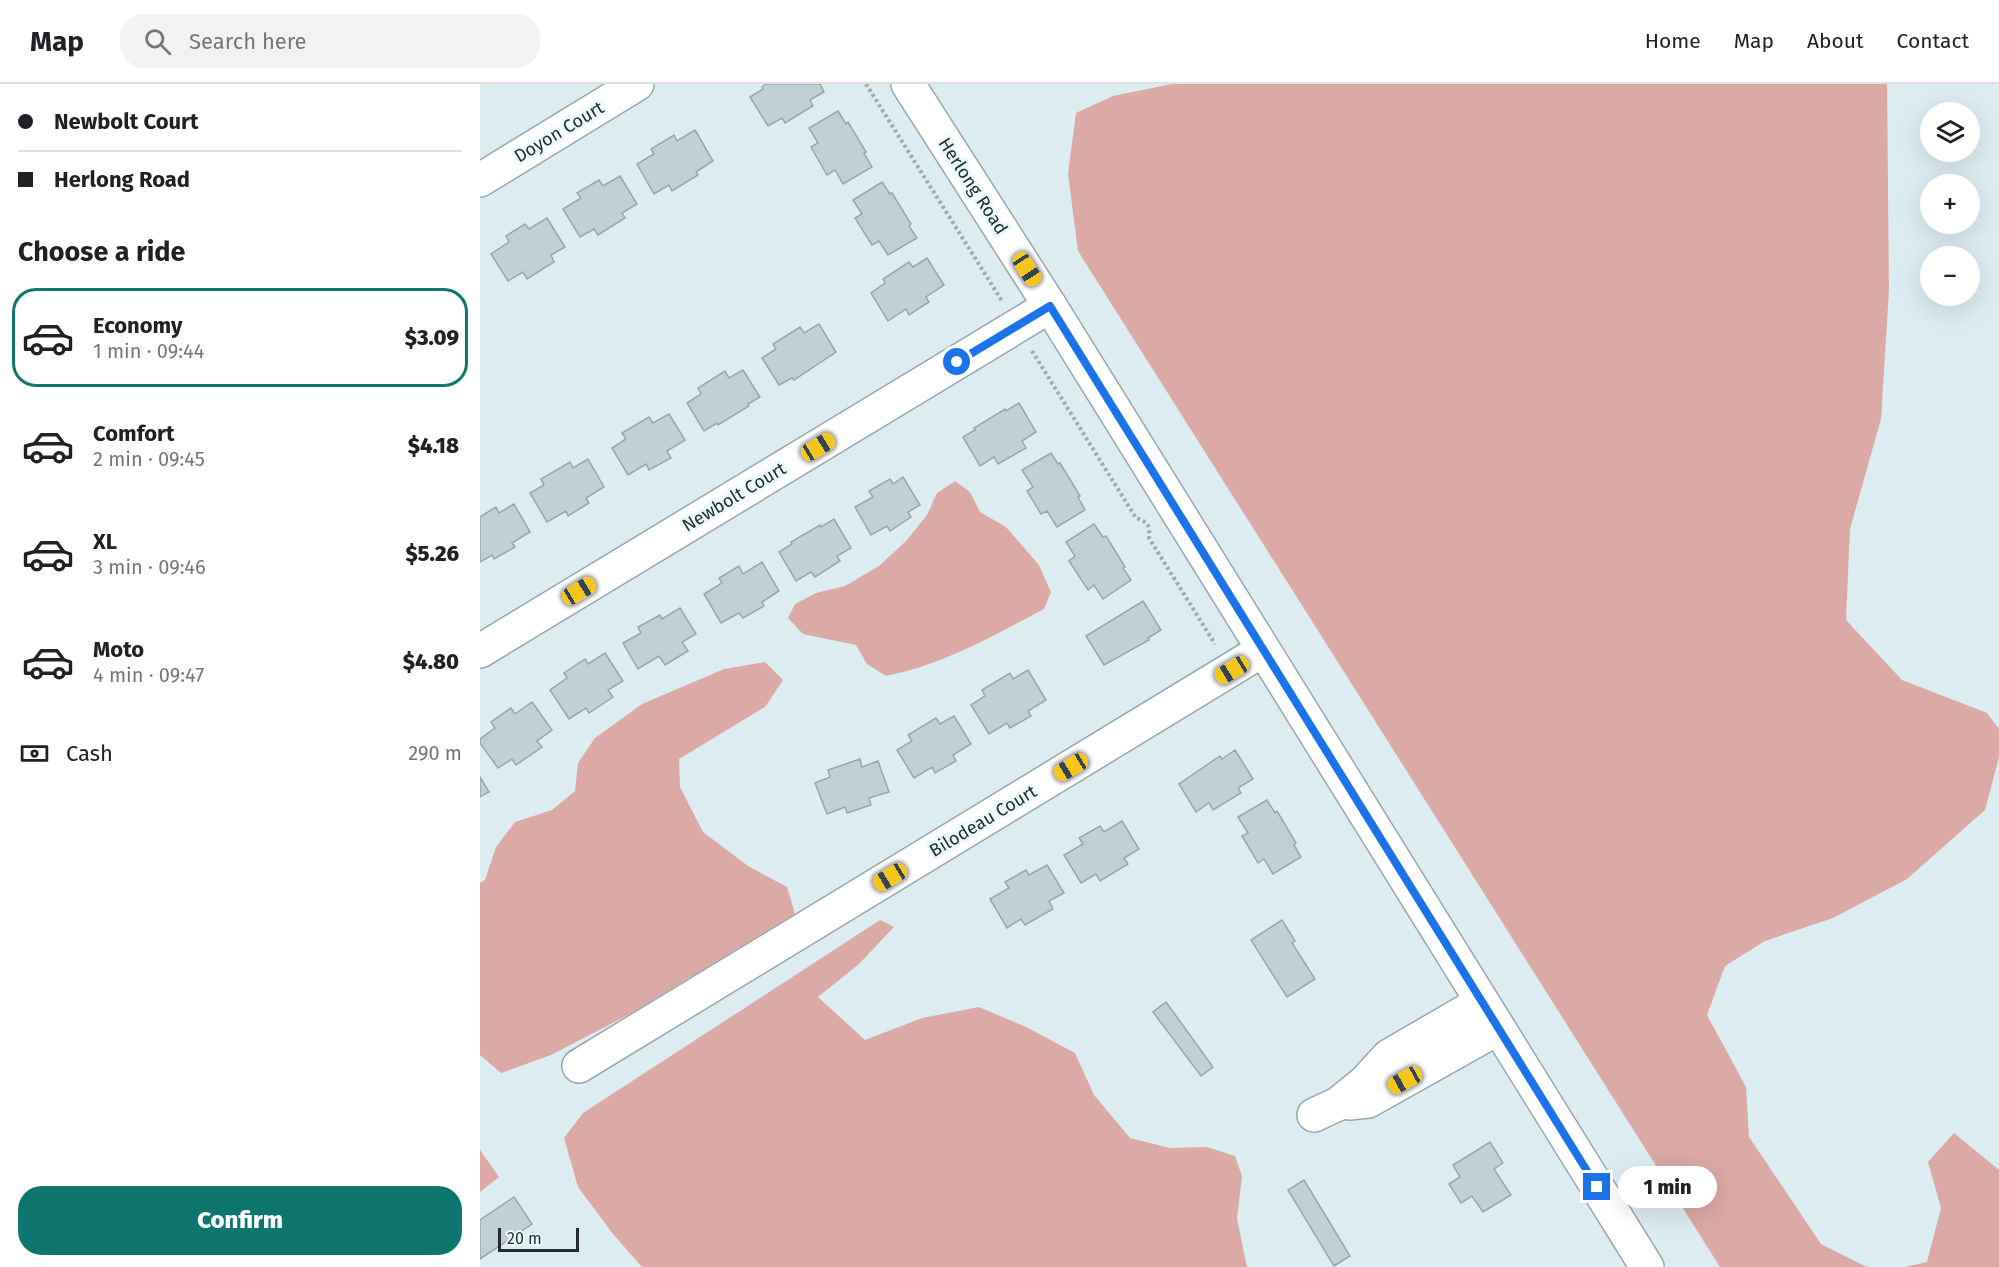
<!DOCTYPE html>
<html lang="en">
<head>
<meta charset="utf-8">
<style>
	:root { --surface:#fff; --page:#f2f2f2; --text:#202124; --muted:#757577; --line:#e0e0e0; --accent:#0f766e }
	body { margin:0; font-family:"Fira Sans",sans-serif; background:var(--page); color:var(--text); height:100vh; display:flex; flex-direction:column; font-size:22px; white-space:nowrap }
	* { box-sizing:border-box; margin:0 }
	p { font-size:20px; color:var(--muted) }
	.icon { flex:none; width:33px; height:33px; fill:none; stroke:currentColor; stroke-width:2; stroke-linecap:round; stroke-linejoin:round }
	.map { position:relative; flex:1; overflow:hidden }
	.side { display:flex; flex-direction:column; background:var(--surface); width:480px }
	.side>* { flex:none }
	.hud { display:grid; align-content:center; height:132px; padding:0 18px; background:var(--surface) }
	.fabs { position:absolute; left:1440px; top:18px; display:grid; gap:12px }
	.fabs a { display:grid; place-items:center; width:60px; height:60px; border-radius:50%; background:var(--surface); box-shadow:0 6px 24px #0002; font-size:30px }
	.scale { position:absolute; left:18px; bottom:15px; width:81px; box-sizing:border-box; padding-left:6px; border:3px solid #262c2e; border-top:0; font-size:16px; line-height:21px; white-space:nowrap; color:#262c2e; -webkit-text-stroke:4px #eafafe; paint-order:stroke }
	.end { position:absolute; width:27px; height:27px; margin:-14px; border:8px solid #1a73e8; background:#fff; box-shadow:0 0 0 3px #fff }
	.from { border-radius:50% }
	.bubble { position:absolute; height:42px; border-radius:21px; background:var(--surface); box-shadow:0 6px 24px #0002; font-size:20px; font-weight:800; line-height:42px; text-align:center }
	.car { position:absolute; width:18px; height:36px; margin:-18px -9px; border-radius:8px; box-shadow:0 0 4px 2px #0007; background:linear-gradient(#f5c518 24%,#345 0 40%,#f5c518 0 76%,#345 0 86%,#f5c518 0) }
	.hud b { display:flex; align-items:center; gap:21px; height:57px; font-size:22px }
	.hud b+b { border-top:2px solid var(--line) }
	.hud i { width:15px; height:15px; background:var(--text) }
	ul { padding:0; list-style:none }
	li { display:flex; align-items:center; gap:18px; height:99px; margin:0 12px 9px; padding:0 6px; border:3px solid transparent; border-radius:24px }
	li div { flex:1 }
	li b { display:block; font-size:22px }
	li em { font-style:normal; font-weight:800 }
	li.active { border-color:var(--accent) }
	li>.icon { width:54px; height:54px; stroke-width:1.5 }
	h2 { padding:0 18px; font-size:27px; line-height:72px }
	.pay { display:flex; align-items:center; gap:15px; height:66px; padding:0 18px; font-size:22px }
	.pay p { margin-inline-start:auto }
	.action { display:flex; gap:12px; margin-top:auto; padding:12px 18px }
	.action a { flex:1; height:69px; border-radius:24px; background:var(--accent); color:#fff; font-size:24px; font-weight:800; line-height:69px; text-align:center }
	header { display:flex; align-items:center; gap:36px; box-sizing:border-box; height:84px; padding:0 30px; background:var(--surface); border-bottom:2px solid var(--line) }
	header strong { font-size:28px }
	nav { display:flex; gap:33px; margin-inline-start:auto; font-size:21px }
	.search { width:420px; height:54px; background:var(--page); display:flex; align-items:center; gap:15px; box-sizing:border-box; padding:0 21px; border-radius:24px; color:var(--muted); font-size:22px }
	main { display:flex; flex:1; min-height:0 }
	.map>svg:first-child { display:block }
	.green { fill:#dba9a6 }
	.building { fill:#c0cfd3; stroke:#97a6a9; stroke-width:1.5 }
	.lines { fill:none; stroke-linecap:round; stroke-linejoin:round }
	.minor-casing { stroke:#98a7ab; stroke-width:36 }
	.path { stroke:#9da9ad; stroke-width:4; stroke-dasharray:3 3; stroke-linecap:butt }
	.minor { stroke:#fff; stroke-width:33 }
	.route { stroke:#1a73e8; stroke-width:8 }
	.labels { text-anchor:middle; stroke-width:6; stroke-linejoin:round; paint-order:stroke }
	.street-label { font-size:18px; fill:#262c2e; stroke:#eafafe }
</style>
</head>
<body>
<header>
<strong>Map</strong>
<div class="search"><svg class="icon" aria-label="search" viewBox="0 0 24 24"><circle cx="10" cy="10" r="6"/><path d="M15 15l6 6"/></svg>Search here</div>
<nav><a>Home</a><a>Map</a><a>About</a><a>Contact</a></nav>
</header>
<main>
<section class="side">
<div class="hud">
<b><i class="from"></i>Newbolt Court</b>
<b><i></i>Herlong Road</b>
</div>
<h2>Choose a ride</h2>
<ul>
<li class="active"><svg class="icon" aria-label="car" viewBox="0 0 24 24"><path d="M5 17H2v-5l4-1 3-4h7l3 4 3 1v5h-3M9 17h6M6 11h13"/><circle cx="7" cy="17" r="2"/><circle cx="17" cy="17" r="2"/></svg><div><b>Economy</b><p>1 min · 09:44</p></div><em>$3.09</em></li>
<li><svg class="icon" aria-label="car" viewBox="0 0 24 24"><path d="M5 17H2v-5l4-1 3-4h7l3 4 3 1v5h-3M9 17h6M6 11h13"/><circle cx="7" cy="17" r="2"/><circle cx="17" cy="17" r="2"/></svg><div><b>Comfort</b><p>2 min · 09:45</p></div><em>$4.18</em></li>
<li><svg class="icon" aria-label="car" viewBox="0 0 24 24"><path d="M5 17H2v-5l4-1 3-4h7l3 4 3 1v5h-3M9 17h6M6 11h13"/><circle cx="7" cy="17" r="2"/><circle cx="17" cy="17" r="2"/></svg><div><b>XL</b><p>3 min · 09:46</p></div><em>$5.26</em></li>
<li><svg class="icon" aria-label="car" viewBox="0 0 24 24"><path d="M5 17H2v-5l4-1 3-4h7l3 4 3 1v5h-3M9 17h6M6 11h13"/><circle cx="7" cy="17" r="2"/><circle cx="17" cy="17" r="2"/></svg><div><b>Moto</b><p>4 min · 09:47</p></div><em>$4.80</em></li>
</ul>
<div class="pay"><svg class="icon" aria-label="cash" viewBox="0 0 24 24"><path d="M3 7h18v10H3z"/><circle cx="12" cy="12" r="2"/></svg>Cash<p>290 m</p></div>
<div class="action"><a>Confirm</a></div>
</section>
<div class="map">
<svg width="1519" height="1183" viewBox="0 0 1519 1183">
	<rect width="100%" height="100%" fill="#ddecf1"/>
	<g class="green">
		<polygon points="692,0 1407,0 1409,206 1401,335 1370,445 1366,536 1422,596 1507,629 1519,645 1519,673 1505,726 1427,795 1353,834 1285,857 1245,882 1227,931 1266,1003 1269,1053 1341,1160 1387,1183 1240,1183 598,167 588,90 596,29 633,12"/>
		<path d="M475 397 490 408 500 428 526 443 559 481 571 508 564 525C513 552 463 581 406 592L387 580 376 561 323 550 308 534 315 520 336 509 365 502 399 482 427 456 447 431 457 409Z"/>
		<polygon points="285,578 303,596 285,623 199,675 200,703 223,748 268,782 307,803 315,830 148,931 71,971 21,989 0,971 0,799 5,796 16,763 35,738 72,726 95,707 98,679 115,654 162,620 244,585"/>
		<polygon points="400,836 414,843 379,880 338,913 385,956 442,934 499,923 546,943 595,969 614,1011 650,1054 690,1064 727,1063 755,1072 762,1092 757,1135 767,1183 162,1183 133,1150 98,1103 84,1054 103,1029"/>
		<polygon points="1474,1049 1519,1086 1519,1183 1425,1183 1447,1178 1461,1124 1448,1078"/>
		<polygon points="0,1066 19,1093 0,1108"/>
	</g>
	<g class="building">
		<polygon points="286,0 340,0 344,8 330,16 333,22 305,39 302,34 288,42 270,13 283,5 282,3"/>
		<polygon points="358,27 366,40 368,38 386,68 384,69 392,83 363,100 355,86 347,91 331,63 338,59 329,44"/>
		<polygon points="215,46 233,77 216,88 218,91 192,107 189,101 174,110 157,80 174,70 171,65 194,51 197,57"/>
		<polygon points="140,92 157,120 142,129 145,134 118,151 114,145 100,153 83,125 101,114 97,109 119,96 123,102"/>
		<polygon points="402,98 410,110 412,109 431,140 429,142 437,154 408,171 399,157 392,161 375,134 382,130 373,116"/>
		<polygon points="67,134 85,163 71,171 74,178 47,195 43,188 28,197 11,170 29,158 26,152 45,140 49,145"/>
		<polygon points="447,174 464,201 446,213 449,218 429,231 426,225 408,237 391,209 405,199 403,195 429,178 433,183"/>
		<polygon points="339,240 356,268 314,296 312,294 299,301 282,274 296,265 293,260 320,243 324,249"/>
		<polygon points="263,286 280,313 268,320 269,322 238,341 237,339 224,347 207,319 221,310 218,304 245,287 249,294"/>
		<polygon points="539,319 556,348 542,357 546,364 518,380 514,373 500,382 483,353 495,346 494,344 525,325 526,327"/>
		<polygon points="189,330 205,356 187,367 191,374 169,386 166,380 148,391 132,364 146,355 142,349 169,333 173,339"/>
		<polygon points="571,369 578,380 580,379 600,412 598,413 605,426 577,443 567,427 561,430 547,407 553,403 542,386"/>
		<polygon points="108,375 124,403 106,414 109,419 88,432 86,427 67,438 50,409 64,401 61,395 90,378 93,384"/>
		<polygon points="423,393 440,421 428,428 431,433 410,447 407,442 391,451 375,423 393,413 389,407 410,395 413,400"/>
		<polygon points="34,420 50,448 32,459 35,463 14,475 12,471 0,478 0,433 16,423 19,429"/>
		<polygon points="354,435 371,464 357,472 360,477 335,493 331,488 316,497 299,468 312,460 311,458 340,441 341,443"/>
		<polygon points="614,440 623,453 626,452 645,483 643,484 651,496 623,515 614,501 608,506 589,477 595,472 586,458"/>
		<polygon points="282,478 299,507 282,518 284,522 263,534 259,529 241,539 224,510 242,499 239,494 259,482 263,490"/>
		<polygon points="663,517 681,546 668,554 669,556 624,581 606,552"/>
		<polygon points="200,524 216,550 202,558 208,567 185,581 179,572 158,585 143,559 161,549 158,543 180,531 182,535"/>
		<polygon points="125,569 143,597 128,606 133,613 109,629 106,624 89,635 70,606 87,594 84,589 105,575 108,580"/>
		<polygon points="548,586 566,616 548,627 551,632 530,644 527,639 509,650 491,621 505,612 502,606 530,589 533,595"/>
		<polygon points="52,618 72,646 57,657 62,663 36,681 32,675 18,684 0,659 0,655 15,644 11,638 31,624 35,630"/>
		<polygon points="474,632 491,660 473,671 476,677 455,689 452,683 434,694 417,666 432,657 428,651 456,634 460,640"/>
		<polygon points="755,666 773,695 758,704 761,709 733,726 729,719 716,728 699,700 740,672 742,675"/>
		<polygon points="380,675 382,683 398,677 409,708 389,714 391,721 367,729 365,723 347,730 335,699 350,693 348,686"/>
		<polygon points="0,693 9,708 0,713"/>
		<polygon points="787,716 795,729 797,727 816,759 814,761 821,773 793,790 784,775 778,779 762,752 768,749 758,733"/>
		<polygon points="642,737 659,765 644,774 648,780 620,797 616,790 601,799 584,771 603,760 599,754 620,742 624,748"/>
		<polygon points="567,781 584,809 569,817 573,825 545,841 541,835 527,844 510,815 529,804 525,798 546,786 549,791"/>
		<polygon points="802,836 815,857 812,859 835,895 807,913 771,856"/>
		<polygon points="686,918 733,983 721,992 673,928"/>
		<polygon points="1010,1058 1023,1079 1014,1085 1031,1111 1003,1128 992,1112 981,1119 969,1100 980,1093 973,1081"/>
		<polygon points="824,1096 870,1172 854,1182 808,1106"/>
		<polygon points="34,1113 52,1140 0,1175 0,1136"/>
	</g>
	<g class="lines">
		<g class="minor-casing">
			<g id="minor">
				<polyline points="428,0 570,222 1167,1183"/>
				<polyline points="0,96 157,0"/>
				<polyline points="0,567 570,222"/>
				<polyline points="99,982 783,566"/>
				<polyline points="869,1019 888,1017 1018,944"/>
				<polyline points="834,1031 858,1020 885,998 909,972 1002,918"/>
			</g>
		</g>
		<g class="path">
			<polyline points="386,0 522,217"/>
			<path d="M552 267 656 434C668 438 670 441 669 454L735 560"/>
		</g>
		<use href="#minor" class="minor"/>
	</g>
	<g class="lines">
		<polyline class="route" points="477,278 570,222 1117,1103"/>
	</g>
	<g class="labels">
		<g class="street-label">
			<text transform="translate(79 48) rotate(-31)" y="6">Doyon Court</text>
			<text transform="translate(493 102) rotate(57)" y="6">Herlong Road</text>
			<text transform="translate(254 413) rotate(-31)" y="6">Newbolt Court</text>
			<text transform="translate(503 737) rotate(-31)" y="6">Bilodeau Court</text>
		</g>
	</g>
</svg>
<div class="fabs">
<a><svg class="icon" aria-label="layers" viewBox="0 0 24 24"><path d="M12 4l9 5-9 5-9-5zM3 14l9 5 9-5"/></svg></a>
<a>+</a>
<a>−</a>
</div>
<div class="scale">20 m</div>
<i class="end from" style="left:477px;top:278px"></i>
<i class="end" style="left:1117px;top:1103px"></i>
<div class="bubble" style="left:1138px;top:1082px;width:99px">1 min</div>
<i class="car" style="left:547px;top:185px;rotate:147deg"></i>
<i class="car" style="left:338px;top:363px;rotate:59deg"></i>
<i class="car" style="left:99px;top:507px;rotate:59deg"></i>
<i class="car" style="left:752px;top:586px;rotate:239deg"></i>
<i class="car" style="left:591px;top:683px;rotate:239deg"></i>
<i class="car" style="left:410px;top:793px;rotate:239deg"></i>
<i class="car" style="left:925px;top:996px;rotate:241deg"></i>
</div>
</main>
</body>
</html>
